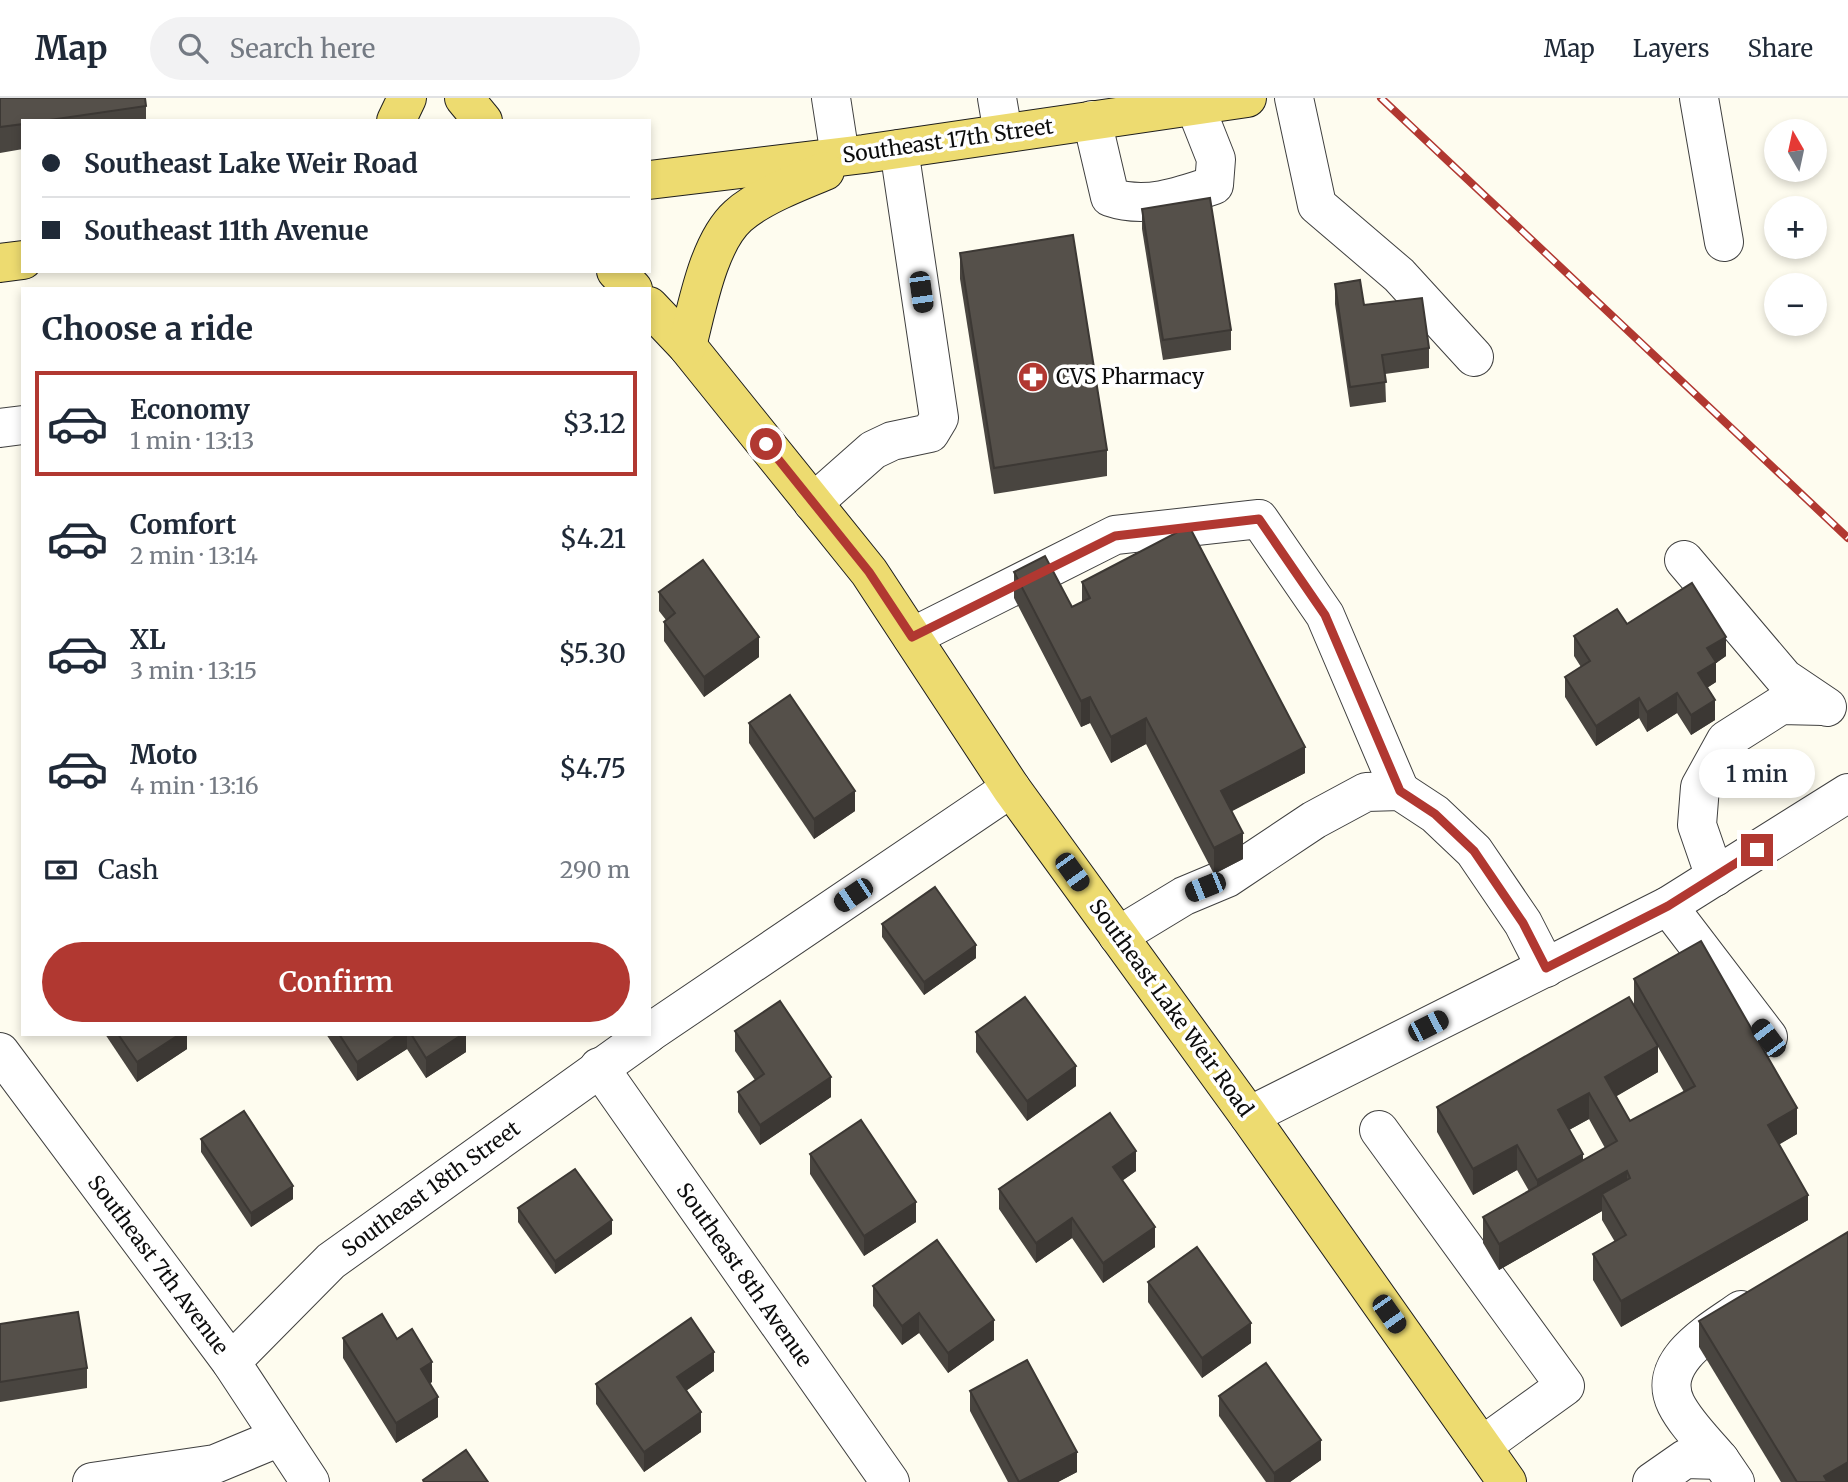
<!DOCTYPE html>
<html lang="en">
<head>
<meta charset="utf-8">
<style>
	:root { --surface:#fff; --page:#f2f2f3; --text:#1f2937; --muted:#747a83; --line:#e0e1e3; --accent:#b13831 }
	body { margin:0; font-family:Merriweather,serif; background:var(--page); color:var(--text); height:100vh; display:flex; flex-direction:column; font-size:26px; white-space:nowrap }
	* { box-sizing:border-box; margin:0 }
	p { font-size:23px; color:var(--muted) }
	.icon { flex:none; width:38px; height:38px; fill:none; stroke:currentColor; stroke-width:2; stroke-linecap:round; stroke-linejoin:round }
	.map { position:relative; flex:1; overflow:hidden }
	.panel { position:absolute; left:21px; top:189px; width:630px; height:749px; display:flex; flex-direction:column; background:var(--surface); border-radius:0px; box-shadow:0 4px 10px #0003 }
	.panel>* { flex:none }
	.top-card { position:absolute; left:21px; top:21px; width:630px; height:154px; border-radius:0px; box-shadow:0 4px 10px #0003; display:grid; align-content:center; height:154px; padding:0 21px; background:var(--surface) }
	.needle { width:46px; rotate:351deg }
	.fabs { position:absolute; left:1764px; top:21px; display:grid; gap:14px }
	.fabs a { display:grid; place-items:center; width:63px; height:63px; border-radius:50%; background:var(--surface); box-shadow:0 4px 10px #0003; font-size:35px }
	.end { position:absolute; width:32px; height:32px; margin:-16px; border:9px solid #b13831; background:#fff; box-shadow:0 0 0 4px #fff }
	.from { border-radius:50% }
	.bubble { position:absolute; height:49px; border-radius:24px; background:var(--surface); box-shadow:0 4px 10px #0003; font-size:23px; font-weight:600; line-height:49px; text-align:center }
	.car { position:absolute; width:21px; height:42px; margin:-21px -10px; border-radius:9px; box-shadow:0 0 5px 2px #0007; background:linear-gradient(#222 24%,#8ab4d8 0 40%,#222 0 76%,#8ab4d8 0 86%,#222 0) }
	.top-card b { display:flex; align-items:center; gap:24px; height:66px; font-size:26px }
	.top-card b+b { border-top:2px solid var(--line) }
	.top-card i { width:18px; height:18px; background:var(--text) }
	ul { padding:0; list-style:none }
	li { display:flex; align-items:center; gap:21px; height:105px; margin:0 14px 10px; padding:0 7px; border:4px solid transparent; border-radius:0px }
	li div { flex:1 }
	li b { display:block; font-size:26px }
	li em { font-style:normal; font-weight:600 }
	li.selected { border-color:var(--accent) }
	li>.icon { width:63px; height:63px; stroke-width:1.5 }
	h2 { padding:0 21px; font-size:32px; line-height:84px }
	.pay { display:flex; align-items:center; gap:18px; height:77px; padding:0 21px; font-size:26px }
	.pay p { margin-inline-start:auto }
	.primary-button { display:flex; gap:14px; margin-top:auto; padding:14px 21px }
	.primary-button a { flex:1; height:80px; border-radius:42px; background:var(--accent); color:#fff; font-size:28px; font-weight:600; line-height:80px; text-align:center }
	header { display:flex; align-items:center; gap:42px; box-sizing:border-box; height:98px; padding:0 35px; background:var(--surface); border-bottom:2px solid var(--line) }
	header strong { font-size:33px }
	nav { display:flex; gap:38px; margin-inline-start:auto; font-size:24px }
	.search { width:490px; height:63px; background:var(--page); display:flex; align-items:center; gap:18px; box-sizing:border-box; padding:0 24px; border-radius:38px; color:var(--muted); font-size:26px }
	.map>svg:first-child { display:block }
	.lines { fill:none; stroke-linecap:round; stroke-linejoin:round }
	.minor-casing { stroke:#404040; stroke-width:40 }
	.major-casing { stroke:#1e1e1e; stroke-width:40 }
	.minor { stroke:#fff; stroke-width:38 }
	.major { stroke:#eddb70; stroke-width:38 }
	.rail-casing { stroke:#b13831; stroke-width:8 }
	.rail { stroke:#fff; stroke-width:5; stroke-dasharray:16; stroke-linecap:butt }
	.wall { fill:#494540; fill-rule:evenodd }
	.shaded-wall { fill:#3c3834 }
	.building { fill:#55504a; stroke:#3c3834; stroke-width:2 }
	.route { stroke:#b13831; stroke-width:9 }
	.labels { text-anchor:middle; stroke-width:7; stroke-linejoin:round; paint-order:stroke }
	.street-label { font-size:21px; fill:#0d0d0d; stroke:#fff }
	.poi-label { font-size:21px; fill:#0d0d0d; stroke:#fff; text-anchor:start }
</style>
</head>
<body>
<header>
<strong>Map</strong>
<div class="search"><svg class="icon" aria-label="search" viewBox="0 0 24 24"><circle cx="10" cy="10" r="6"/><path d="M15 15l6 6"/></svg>Search here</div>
<nav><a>Map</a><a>Layers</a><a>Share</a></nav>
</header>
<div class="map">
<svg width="1848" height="1384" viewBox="0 0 1848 1384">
	<rect width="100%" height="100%" fill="#fefcef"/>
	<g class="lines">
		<g class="minor-casing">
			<g id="minor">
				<polyline points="831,0 840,58"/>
				<polyline points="997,0 1003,35"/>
				<polyline points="1294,0 1317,107 1399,177 1474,259"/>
				<polyline points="1699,0 1724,144"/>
				<path d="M1092 22 1110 99C1145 111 1179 99 1214 87L1216 61 1195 8"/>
				<polyline points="0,330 23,327"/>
				<polyline points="813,405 873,352 892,343 930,335 939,320 899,51"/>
				<polyline points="1684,462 1784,580 1827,609"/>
				<polyline points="912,539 1115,437 1259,421 1325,517 1400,693"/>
				<polyline points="1715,779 1697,727 1700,689 1726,642 1781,607 1824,608"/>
				<polyline points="1668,808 1768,939"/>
				<polyline points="1118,838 1184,798 1227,780 1314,722 1366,694 1400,693 1435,716 1474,753 1523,825 1546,870"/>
				<polyline points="649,935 1011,690"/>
				<polyline points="0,954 231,1264 310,1384"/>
				<polyline points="599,969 890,1384"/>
				<polyline points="1249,1018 1668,808 1848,695"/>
				<polyline points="1379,1032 1565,1288 1482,1348"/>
				<polyline points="231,1264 331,1163 648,936"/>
				<path d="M1720 1362C1705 1344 1686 1326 1676 1306 1655 1263 1713 1232 1741 1212"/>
				<polyline points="92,1384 215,1366 280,1339"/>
				<polyline points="1652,1384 1685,1361 1720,1362 1735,1384"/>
			</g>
		</g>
		<g class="major-casing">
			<g id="major">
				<polyline points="464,0 483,23"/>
				<polyline points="396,23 407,0"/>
				<polyline points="649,82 864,56 1247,0"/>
				<polyline points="0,165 23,162"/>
				<polyline points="616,173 633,191"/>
				<polyline points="649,208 687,248 869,474 1011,690 1249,1018 1507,1384"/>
				<path d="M687 248C697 210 708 145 738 118 759 99 798 84 825 73"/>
			</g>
		</g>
		<use href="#minor" class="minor"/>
		<use href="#major" class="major"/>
		<g class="rail-casing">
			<polyline id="rail" points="1381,0 1848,440"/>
		</g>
		<use href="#rail" class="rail"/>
	</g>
	<g class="wall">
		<polygon points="0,0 146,8 146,23 23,23 23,51 0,55"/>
		<polygon points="1142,111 1231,232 1231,252 1163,262 1142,131"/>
		<polygon points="960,155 1107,352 1107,378 994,396 960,181"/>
		<polygon points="1335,186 1364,207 1429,250 1429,270 1385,276 1386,304 1350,309 1335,206"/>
		<polygon points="1014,474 1072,509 1082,504 1082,484 1305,675 1231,713 1243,761 1214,776 1146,646 1111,665 1090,625 1081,629 1014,500"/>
		<polygon points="659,494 759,559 704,599 664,543 664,524 666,522 659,513"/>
		<polygon points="1627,526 1726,558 1716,565 1716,584 1707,590 1715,622 1691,637 1677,615 1647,634 1639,620 1596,648 1565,599 1565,579 1581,569 1574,558 1574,538"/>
		<polygon points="749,625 855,713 814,741 749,645"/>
		<polygon points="882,826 976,860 924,897 882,839"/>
		<path d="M1634 881 1797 1036 1779 1046 1808 1122 1621 1229 1593 1182V1156L1615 1144 1602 1122V1113L1499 1172 1483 1145V1119L1529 1093 1517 1072 1473 1097 1437 1034V1009L1634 907ZM1658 949 1684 994 1630 1023 1616 998 1658 974ZM1589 1021 1605 1050 1583 1062 1569 1032Z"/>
		<polygon points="735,933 831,999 760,1047 738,1014 738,994 755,982 735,953"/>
		<polygon points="976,934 1076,988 1027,1023 976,954"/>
		<polygon points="105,936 187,936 187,951 137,984"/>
		<polygon points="326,936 466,936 466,954 426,980 407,951 357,983"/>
		<polygon points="201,1041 293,1101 251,1129 201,1054"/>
		<polygon points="810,1056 916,1124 864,1158 810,1076"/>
		<polygon points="1136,1073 1122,1083 1155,1149 1103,1185 1072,1140 1036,1165 999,1111 999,1091"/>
		<polygon points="518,1110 612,1136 555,1176 518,1124"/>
		<polygon points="1148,1184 1251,1245 1202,1280 1148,1204"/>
		<polygon points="873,1188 994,1242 948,1275 919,1235 902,1247 873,1208"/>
		<polygon points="1699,1223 1848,1384 1781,1384 1699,1249"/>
		<polygon points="0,1226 87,1270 87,1290 0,1304"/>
		<polygon points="343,1240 397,1241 432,1284 430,1285 438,1319 396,1345 343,1260"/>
		<polygon points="714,1273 686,1293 701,1334 644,1374 596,1306 596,1286"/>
		<polygon points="970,1293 1077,1374 1058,1384 1008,1384 970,1313"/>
		<polygon points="1219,1298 1321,1362 1290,1384 1266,1384 1219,1318"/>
	</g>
	<g class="shaded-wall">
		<polygon points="759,539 759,559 704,599 704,579"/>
		<polygon points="1726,539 1726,558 1716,565 1716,584 1698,595 1698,575 1707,550"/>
		<polygon points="1677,595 1677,615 1647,634 1647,614"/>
		<polygon points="1090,599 1090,625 1081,629 1081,603"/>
		<polygon points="1639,600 1639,620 1596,648 1596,628"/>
		<polygon points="1715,602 1715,622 1691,637 1691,617"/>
		<polygon points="1146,620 1146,646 1111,665 1111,639"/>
		<polygon points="1305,649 1305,675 1221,719 1221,693"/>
		<polygon points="855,693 855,713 814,741 814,721"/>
		<polygon points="1243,735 1243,761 1214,776 1214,750"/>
		<polygon points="976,847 976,860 924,897 924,884"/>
		<polygon points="180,936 187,936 187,951 137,984 137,964"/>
		<polygon points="399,936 407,936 407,951 357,983 357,964"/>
		<polygon points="463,936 466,936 466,954 426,980 426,960"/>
		<polygon points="1658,948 1658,974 1605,1005 1605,979"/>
		<polygon points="1076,968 1076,988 1027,1023 1027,1003"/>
		<polygon points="831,979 831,999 760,1047 760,1027"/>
		<polygon points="1589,995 1589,1021 1558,1038 1558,1012"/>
		<polygon points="1797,1010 1797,1036 1768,1053 1768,1027"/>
		<polygon points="1517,1047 1517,1072 1473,1097 1473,1071"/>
		<polygon points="1136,1053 1136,1073 1113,1089 1113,1069"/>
		<polygon points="1583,1056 1583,1081 1537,1107 1537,1082"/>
		<polygon points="1627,1073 1627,1099 1602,1096 1602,1113 1499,1172 1499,1146"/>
		<polygon points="293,1088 293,1101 251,1129 251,1115"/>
		<polygon points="1808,1097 1808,1122 1621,1229 1621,1203"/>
		<polygon points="916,1104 916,1124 864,1158 864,1138"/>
		<polygon points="1072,1120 1072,1140 1036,1165 1036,1145"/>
		<polygon points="612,1122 612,1136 555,1176 555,1163"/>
		<polygon points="1155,1129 1155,1149 1103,1185 1103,1165"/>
		<polygon points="919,1215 919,1235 902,1247 902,1228"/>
		<polygon points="994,1222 994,1242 948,1275 948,1255"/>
		<polygon points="1251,1225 1251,1245 1202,1280 1202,1260"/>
		<polygon points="714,1254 714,1273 677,1299 677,1279"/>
		<polygon points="432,1264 432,1284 421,1291 421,1271"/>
		<polygon points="438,1299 438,1319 396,1345 396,1325"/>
		<polygon points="701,1314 701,1334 644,1374 644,1354"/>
		<polygon points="1321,1342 1321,1362 1290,1384 1274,1384 1274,1375"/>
		<polygon points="1077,1354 1077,1374 1058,1384 1021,1384"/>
		<polygon points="1848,1364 1848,1384 1824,1384 1824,1378"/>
	</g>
	<g class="building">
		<polygon points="0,0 145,0 146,8 43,23 23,23 23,26 0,29"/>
		<polygon points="1210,100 1231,232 1163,242 1142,111"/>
		<polygon points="1073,137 1107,352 994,370 960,155"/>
		<polygon points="1360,182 1364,207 1422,200 1429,250 1382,257 1386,284 1350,289 1335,186"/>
		<polygon points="1189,428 1305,649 1221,693 1243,735 1214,750 1146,620 1111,639 1090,599 1081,603 1014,474 1045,458 1072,509 1090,500 1082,484"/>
		<polygon points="703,462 759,539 704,579 664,524 675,515 659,494"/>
		<polygon points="1692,485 1726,539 1707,550 1716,564 1698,575 1715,602 1691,617 1677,595 1647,614 1639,600 1596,628 1565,579 1590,563 1574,538 1617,511 1627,526"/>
		<polygon points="790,597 855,693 814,721 749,625"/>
		<polygon points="935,789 976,847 924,884 882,826"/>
		<polygon points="1701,843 1797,1010 1768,1027 1808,1097 1621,1203 1593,1156 1626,1137 1602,1096 1630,1080 1627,1073 1499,1146 1483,1119 1617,1043 1589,995 1558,1012 1583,1056 1537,1082 1517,1047 1473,1071 1437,1009 1629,899 1658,948 1605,979 1630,1023 1695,988 1634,881"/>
		<polygon points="1025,899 1076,968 1027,1003 976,934"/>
		<polygon points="780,903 831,979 760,1027 738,994 764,976 735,933"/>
		<polygon points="118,936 180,936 137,964"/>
		<polygon points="339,936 399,936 357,964"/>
		<polygon points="411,936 463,936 426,960"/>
		<polygon points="244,1013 293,1088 251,1115 201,1041"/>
		<polygon points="1110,1015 1136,1053 1113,1069 1155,1129 1103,1165 1072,1120 1036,1145 999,1091"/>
		<polygon points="861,1022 916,1104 864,1138 810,1056"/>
		<polygon points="575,1071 612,1122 555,1163 518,1110"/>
		<polygon points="1848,1134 1848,1364 1824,1378 1827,1383 1825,1384 1797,1384 1699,1223"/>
		<polygon points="937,1142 994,1222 948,1255 919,1215 902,1228 873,1188"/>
		<polygon points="1197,1149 1251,1225 1202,1260 1148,1184"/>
		<polygon points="78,1214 87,1270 0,1284 0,1226"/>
		<polygon points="382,1216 397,1241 412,1231 432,1264 421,1271 438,1299 396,1325 343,1240"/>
		<polygon points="691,1220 714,1254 677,1279 701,1314 644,1354 596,1286"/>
		<polygon points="1027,1262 1077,1354 1019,1384 970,1293"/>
		<polygon points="1266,1265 1321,1342 1274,1375 1219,1298"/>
		<polygon points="466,1352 488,1384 424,1384 423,1382"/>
	</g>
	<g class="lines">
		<polyline class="route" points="766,346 869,474 912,539 1115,438 1259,421 1325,517 1400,693 1435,716 1474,753 1523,825 1546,870 1668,808 1757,752"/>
	</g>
	<defs>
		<g id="pharmacy-disc" transform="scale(1.575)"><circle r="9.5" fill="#b13831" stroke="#fff"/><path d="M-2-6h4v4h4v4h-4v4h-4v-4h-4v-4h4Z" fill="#fff"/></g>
	</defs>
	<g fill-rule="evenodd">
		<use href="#pharmacy-disc" x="1033" y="279"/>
	</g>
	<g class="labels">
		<g class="street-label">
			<text transform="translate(948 43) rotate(-8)" y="7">Southeast 17th Street</text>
			<text transform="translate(1171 910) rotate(54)" y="7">Southeast Lake Weir Road</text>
			<text transform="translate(431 1091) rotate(-36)" y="7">Southeast 18th Street</text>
			<text transform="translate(158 1167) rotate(53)" y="7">Southeast 7th Avenue</text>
			<text transform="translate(744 1177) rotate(55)" y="7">Southeast 8th Avenue</text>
		</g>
		<g class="poi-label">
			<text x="1056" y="286">CVS Pharmacy</text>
		</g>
	</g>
</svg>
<div class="fabs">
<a><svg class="needle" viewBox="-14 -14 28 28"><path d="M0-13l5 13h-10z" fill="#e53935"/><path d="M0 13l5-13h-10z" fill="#747a83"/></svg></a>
<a>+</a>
<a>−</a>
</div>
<i class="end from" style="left:766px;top:346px"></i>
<i class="end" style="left:1757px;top:752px"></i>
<div class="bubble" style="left:1699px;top:651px;width:116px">1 min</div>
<i class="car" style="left:921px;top:194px;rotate:172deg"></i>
<i class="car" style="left:1072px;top:774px;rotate:144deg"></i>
<i class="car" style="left:1205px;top:789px;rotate:248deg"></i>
<i class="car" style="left:853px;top:797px;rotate:236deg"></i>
<i class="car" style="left:1428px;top:928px;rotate:63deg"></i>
<i class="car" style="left:1768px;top:940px;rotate:323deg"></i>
<i class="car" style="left:1389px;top:1216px;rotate:145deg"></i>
<div class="top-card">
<b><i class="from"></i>Southeast Lake Weir Road</b>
<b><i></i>Southeast 11th Avenue</b>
</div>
<section class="panel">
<h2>Choose a ride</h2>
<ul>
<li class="selected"><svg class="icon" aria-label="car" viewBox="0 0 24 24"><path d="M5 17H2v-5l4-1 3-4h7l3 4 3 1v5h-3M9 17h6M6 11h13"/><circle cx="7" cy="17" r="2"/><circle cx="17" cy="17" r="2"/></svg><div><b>Economy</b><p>1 min · 13:13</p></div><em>$3.12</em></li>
<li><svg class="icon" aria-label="car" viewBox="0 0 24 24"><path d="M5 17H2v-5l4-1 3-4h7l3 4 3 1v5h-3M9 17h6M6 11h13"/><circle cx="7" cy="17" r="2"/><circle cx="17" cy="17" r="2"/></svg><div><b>Comfort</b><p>2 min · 13:14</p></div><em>$4.21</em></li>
<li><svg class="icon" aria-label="car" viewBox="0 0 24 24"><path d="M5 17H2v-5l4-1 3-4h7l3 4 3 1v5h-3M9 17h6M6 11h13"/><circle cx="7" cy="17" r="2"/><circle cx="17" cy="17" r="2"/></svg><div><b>XL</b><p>3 min · 13:15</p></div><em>$5.30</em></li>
<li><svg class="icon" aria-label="car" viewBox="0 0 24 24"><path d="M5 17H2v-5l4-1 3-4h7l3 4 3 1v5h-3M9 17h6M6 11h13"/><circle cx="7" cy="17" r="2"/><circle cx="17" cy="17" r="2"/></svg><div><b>Moto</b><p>4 min · 13:16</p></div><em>$4.75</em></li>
</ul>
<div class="pay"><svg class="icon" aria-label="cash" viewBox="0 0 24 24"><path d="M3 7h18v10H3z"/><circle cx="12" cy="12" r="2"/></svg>Cash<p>290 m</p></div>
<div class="primary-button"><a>Confirm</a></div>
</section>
</div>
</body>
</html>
